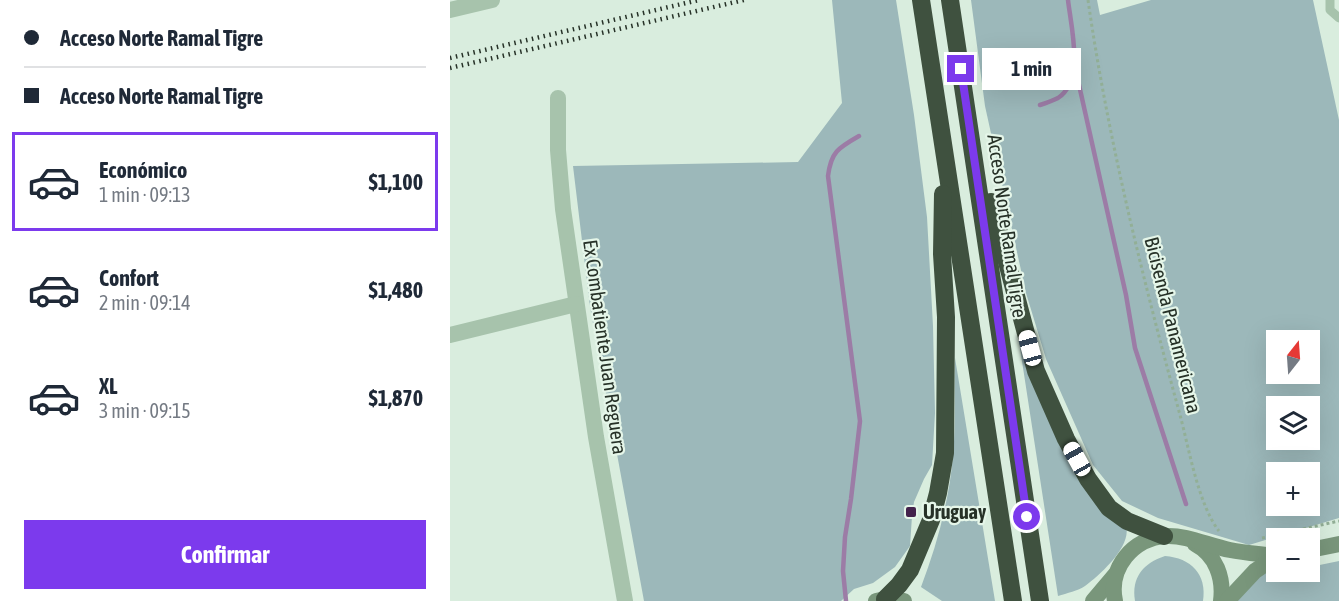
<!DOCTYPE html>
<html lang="es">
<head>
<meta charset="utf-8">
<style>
	:root { --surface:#fff; --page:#f2f2f3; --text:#1f2937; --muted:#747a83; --line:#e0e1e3; --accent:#7c3aed }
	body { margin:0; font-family:"Asap Condensed",sans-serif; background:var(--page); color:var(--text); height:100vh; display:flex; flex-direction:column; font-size:22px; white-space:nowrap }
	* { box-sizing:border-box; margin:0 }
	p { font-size:20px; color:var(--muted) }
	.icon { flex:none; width:33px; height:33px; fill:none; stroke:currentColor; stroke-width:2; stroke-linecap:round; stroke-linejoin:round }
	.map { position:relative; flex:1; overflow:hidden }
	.side { display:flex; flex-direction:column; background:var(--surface); width:450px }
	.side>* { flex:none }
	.top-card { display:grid; align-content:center; height:132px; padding:0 24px; background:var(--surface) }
	.needle { width:39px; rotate:17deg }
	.buttons { position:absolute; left:816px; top:330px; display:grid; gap:12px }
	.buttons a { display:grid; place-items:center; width:54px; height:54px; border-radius:0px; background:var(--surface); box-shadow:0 6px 24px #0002; font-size:30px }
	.end { position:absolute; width:27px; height:27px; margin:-14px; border:8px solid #7c3aed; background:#fff; box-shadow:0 0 0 3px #fff }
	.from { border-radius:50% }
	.bubble { position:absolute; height:42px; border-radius:0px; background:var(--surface); box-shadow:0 6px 24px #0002; font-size:20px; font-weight:700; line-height:42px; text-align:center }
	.car { position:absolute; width:18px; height:36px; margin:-18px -9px; border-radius:8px; box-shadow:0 0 4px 2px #0007; background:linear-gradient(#fff 24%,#345 0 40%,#fff 0 76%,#345 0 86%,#fff 0) }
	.top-card b { display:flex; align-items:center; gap:21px; height:57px; font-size:22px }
	.top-card b+b { border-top:2px solid var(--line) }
	.top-card i { width:15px; height:15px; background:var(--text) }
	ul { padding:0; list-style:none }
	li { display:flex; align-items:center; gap:18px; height:99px; margin:0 12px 9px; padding:0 12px; border:3px solid transparent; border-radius:0px }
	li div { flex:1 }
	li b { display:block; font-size:22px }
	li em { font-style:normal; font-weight:700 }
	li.on { border-color:var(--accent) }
	li>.icon { width:54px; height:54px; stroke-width:1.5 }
	.action { display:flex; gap:12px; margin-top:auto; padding:12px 24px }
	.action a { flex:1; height:69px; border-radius:0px; background:var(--accent); color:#fff; font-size:24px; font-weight:700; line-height:69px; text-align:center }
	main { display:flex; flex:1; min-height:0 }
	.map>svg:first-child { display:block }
	.green { fill:#9cb8ba; fill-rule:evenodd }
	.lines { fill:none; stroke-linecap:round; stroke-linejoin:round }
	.stream { stroke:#9c7ca6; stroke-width:4.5 }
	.path { stroke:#92af96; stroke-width:3; stroke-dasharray:3 3; stroke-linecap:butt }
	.service { stroke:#a7c3ac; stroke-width:9 }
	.minor { stroke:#a7c3ac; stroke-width:16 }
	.tertiary { stroke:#a7c3ac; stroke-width:16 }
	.secondary { stroke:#79967b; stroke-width:16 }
	.motorway { stroke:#3f513f; stroke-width:18 }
	.rail { stroke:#263127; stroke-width:4.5; stroke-dasharray:1.5 4.5; stroke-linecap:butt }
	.route { stroke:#7c3aed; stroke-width:8 }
	.poi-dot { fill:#43224c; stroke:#e5f6e9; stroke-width:2 }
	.labels { text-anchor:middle; stroke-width:4.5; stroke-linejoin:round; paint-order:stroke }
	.street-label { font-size:20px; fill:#263127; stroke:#e5f6e9 }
	.poi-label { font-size:20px; font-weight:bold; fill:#263127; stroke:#e5f6e9; text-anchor:start }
</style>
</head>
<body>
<main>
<section class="side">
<div class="top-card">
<b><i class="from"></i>Acceso Norte Ramal Tigre</b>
<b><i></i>Acceso Norte Ramal Tigre</b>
</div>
<ul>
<li class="on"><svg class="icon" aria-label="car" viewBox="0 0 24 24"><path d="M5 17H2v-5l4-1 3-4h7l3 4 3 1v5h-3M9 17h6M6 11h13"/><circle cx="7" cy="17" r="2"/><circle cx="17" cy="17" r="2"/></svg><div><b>Económico</b><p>1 min · 09:13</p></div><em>$1,100</em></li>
<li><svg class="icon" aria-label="car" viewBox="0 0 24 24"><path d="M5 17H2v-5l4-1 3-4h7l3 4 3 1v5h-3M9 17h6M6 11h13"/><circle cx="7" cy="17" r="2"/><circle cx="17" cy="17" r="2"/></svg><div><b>Confort</b><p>2 min · 09:14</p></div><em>$1,480</em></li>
<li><svg class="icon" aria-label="car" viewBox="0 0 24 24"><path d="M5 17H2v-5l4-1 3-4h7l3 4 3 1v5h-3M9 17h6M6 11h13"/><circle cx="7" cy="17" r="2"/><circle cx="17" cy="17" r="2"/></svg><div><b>XL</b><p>3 min · 09:15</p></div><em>$1,870</em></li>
</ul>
<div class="action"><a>Confirmar</a></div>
</section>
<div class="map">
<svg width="889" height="601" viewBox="0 0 889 601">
	<rect width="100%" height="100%" fill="#d9edde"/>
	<g class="green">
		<polygon points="382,0 446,0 464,115 477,217 483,326 485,413 482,465 474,479 464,502 462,516 460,546 445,567 423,583 404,589 391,601 194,601 140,307 123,166 348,162 392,103"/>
		<path d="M521 0H647L650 15 701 0H863L889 120V518L799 545 708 518 672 501 643 465 596 359 576 293 535 106ZM826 340H860V374H826ZM826 406H860V440H826ZM826 472H860V506H826Z"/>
		<path d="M562 296 593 395 676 526C682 546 650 575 635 586 628 591 617 593 608 596Z"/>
		<path d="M505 358 545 601H492L471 587C487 545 499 501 503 456 506 424 504 390 505 358Z"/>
		<path d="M715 556C741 558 757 574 753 601H685C681 578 693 563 715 556Z"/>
		<path d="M889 561V601H781C792 587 807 569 826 570V572H860V567Z"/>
	</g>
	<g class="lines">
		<g class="stream">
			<polyline points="625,67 676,295 685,348 736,504"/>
			<path d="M590 105C596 103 602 101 608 98 635 80 621 27 618 0"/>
			<path d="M396 601 393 571 395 537 401 499 410 421 378 176C381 152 388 148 409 136"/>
		</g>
		<g class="path">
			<path d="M638 0C658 140 693 279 730 415 739 448 748 504 769 531"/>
			<polyline points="812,538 889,521"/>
		</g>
		<polyline class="service" points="880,0 880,10 889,18"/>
		<g class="minor">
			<polyline points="108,98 108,150 113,209 146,437 175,601"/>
			<polyline points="0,335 126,304"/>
		</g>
		<polyline class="tertiary" points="0,10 42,0"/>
		<g class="secondary">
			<path d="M745 544C766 555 774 578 771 601"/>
			<polyline points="860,550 889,544"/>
			<polyline points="426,601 435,599 454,601"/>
			<polyline points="643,601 665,575"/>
			<path d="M665 601C658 568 683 538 716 536 737 535 759 546 780 550 795 553 811 554 826 556"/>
			<polyline points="777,601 805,571 826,557"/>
		</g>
		<g class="motorway">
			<polyline points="471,0 563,601"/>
			<polyline points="500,0 590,601"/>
			<polyline points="541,202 586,371 616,439 638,479 659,508 677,521 714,536"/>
			<polyline points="435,599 449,585 460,570 481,520 488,493 495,453 496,317 492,254 493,194"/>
		</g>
		<g class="rail">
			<polyline points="0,58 249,0"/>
			<polyline points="0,68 294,0"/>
		</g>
	</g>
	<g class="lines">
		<polyline class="route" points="511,69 577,517"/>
	</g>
	<rect class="poi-dot" x="455" y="506" width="12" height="12" rx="3"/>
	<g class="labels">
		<g class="street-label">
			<text transform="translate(557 226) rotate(82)" y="7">Acceso Norte Ramal Tigre</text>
			<text transform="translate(723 325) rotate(76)" y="7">Bicisenda Panamericana</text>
			<text transform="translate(155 347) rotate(82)" y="7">Ex Combatiente Juan Reguera</text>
		</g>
		<g class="poi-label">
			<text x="473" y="519">Uruguay</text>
		</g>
	</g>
</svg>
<div class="buttons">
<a><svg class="needle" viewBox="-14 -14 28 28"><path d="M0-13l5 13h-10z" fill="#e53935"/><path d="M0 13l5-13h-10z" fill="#747a83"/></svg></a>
<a><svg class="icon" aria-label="layers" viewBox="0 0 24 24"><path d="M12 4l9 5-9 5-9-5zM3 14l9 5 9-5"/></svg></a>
<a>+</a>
<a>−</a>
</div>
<i class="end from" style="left:577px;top:517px"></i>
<i class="end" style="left:511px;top:69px"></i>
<div class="bubble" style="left:532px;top:48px;width:99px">1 min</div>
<i class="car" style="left:580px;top:348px;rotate:345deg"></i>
<i class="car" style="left:627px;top:459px;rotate:331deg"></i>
</div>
</main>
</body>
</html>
